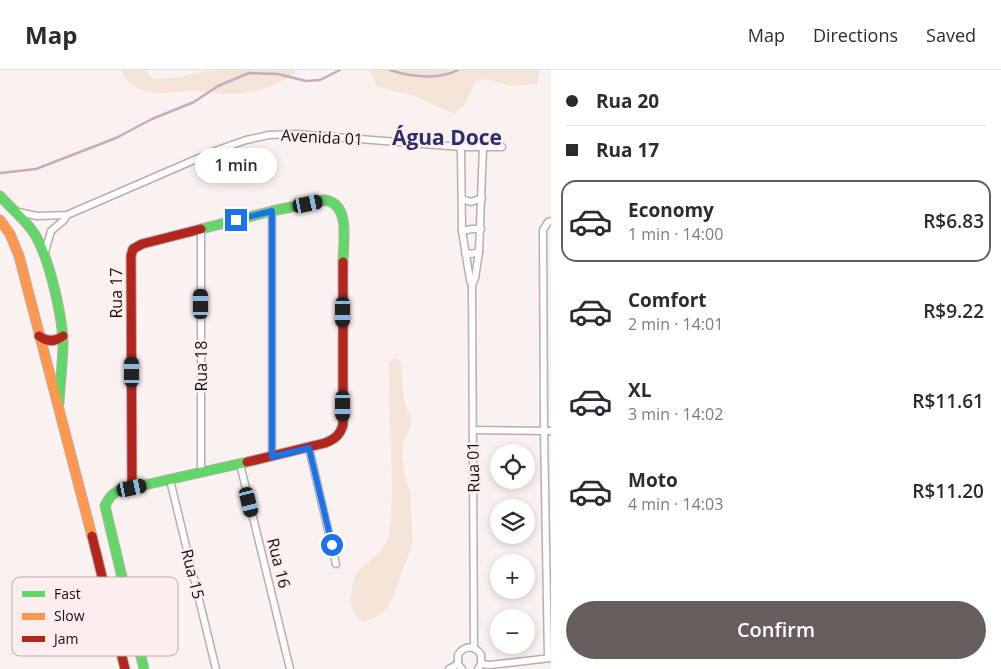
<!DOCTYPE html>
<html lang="en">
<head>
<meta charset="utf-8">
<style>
	:root { --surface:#fff; --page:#f2f2f3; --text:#2b2b33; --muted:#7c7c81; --line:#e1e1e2; --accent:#665e5d }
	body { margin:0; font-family:"Open Sans",sans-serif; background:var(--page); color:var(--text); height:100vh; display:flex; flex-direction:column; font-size:19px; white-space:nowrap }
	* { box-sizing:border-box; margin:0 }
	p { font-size:16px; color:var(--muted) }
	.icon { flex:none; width:28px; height:28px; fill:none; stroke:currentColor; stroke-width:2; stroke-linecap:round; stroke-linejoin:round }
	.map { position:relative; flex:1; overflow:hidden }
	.sheet { display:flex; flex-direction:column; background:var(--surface); width:450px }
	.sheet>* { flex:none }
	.hud { display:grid; align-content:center; height:110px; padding:0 15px; background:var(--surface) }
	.tools { position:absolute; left:490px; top:374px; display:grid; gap:10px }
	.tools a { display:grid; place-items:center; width:45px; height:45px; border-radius:50%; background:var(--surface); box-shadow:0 2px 8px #0003; font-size:25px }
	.end { position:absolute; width:22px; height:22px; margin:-11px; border:6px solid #1a73e8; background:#fff; box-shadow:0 0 0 2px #fff }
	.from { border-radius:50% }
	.bubble { position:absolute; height:35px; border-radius:18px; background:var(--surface); box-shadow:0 2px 8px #0003; font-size:16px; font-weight:600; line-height:35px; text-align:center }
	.car { position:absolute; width:15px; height:30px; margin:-15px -8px; border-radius:6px; box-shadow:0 0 4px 1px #0007; background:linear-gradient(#222 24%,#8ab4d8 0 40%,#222 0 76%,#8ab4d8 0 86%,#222 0) }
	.hud b { display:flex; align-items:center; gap:18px; height:48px; font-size:19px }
	.hud b+b { border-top:1px solid var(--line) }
	.hud i { width:12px; height:12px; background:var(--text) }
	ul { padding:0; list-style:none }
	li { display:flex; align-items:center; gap:15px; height:82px; margin:0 10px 8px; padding:0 5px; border:2px solid transparent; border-radius:15px }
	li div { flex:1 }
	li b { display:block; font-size:19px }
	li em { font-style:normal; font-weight:600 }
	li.current { border-color:var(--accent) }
	li>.icon { width:45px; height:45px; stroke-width:1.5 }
	.action { display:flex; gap:10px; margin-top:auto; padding:10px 15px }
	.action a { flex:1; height:58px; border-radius:30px; background:var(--accent); color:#fff; font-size:20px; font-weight:600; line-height:58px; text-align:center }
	header { display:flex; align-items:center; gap:30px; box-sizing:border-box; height:70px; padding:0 25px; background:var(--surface); border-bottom:1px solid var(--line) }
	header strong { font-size:24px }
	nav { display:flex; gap:28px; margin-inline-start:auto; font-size:18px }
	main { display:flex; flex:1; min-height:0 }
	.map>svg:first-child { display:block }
	.green { fill:#f4e4d7 }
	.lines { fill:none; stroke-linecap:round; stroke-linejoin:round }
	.stream { stroke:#c8abbc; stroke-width:2.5 }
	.street-casing { stroke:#b7afad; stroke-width:9 }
	.fast-casing { stroke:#b7afad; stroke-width:11 }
	.slow-casing { stroke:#b7afad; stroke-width:11 }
	.jam-casing { stroke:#b7afad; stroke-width:11 }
	.street { stroke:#fefdfd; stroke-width:6 }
	.fast { stroke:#63d668; stroke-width:9 }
	.slow { stroke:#ff974d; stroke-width:9 }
	.jam { stroke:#b3261e; stroke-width:9 }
	.route { stroke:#1a73e8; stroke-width:6 }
	.labels { text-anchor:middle; stroke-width:4.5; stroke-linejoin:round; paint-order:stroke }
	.street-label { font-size:16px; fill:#160e0e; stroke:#fdeeed }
	.district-label { font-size:21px; font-weight:bold; fill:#29306a; stroke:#fdeeed }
	.key { fill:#fdeeed; stroke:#b8abaa; stroke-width:1 }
	.key-label { font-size:14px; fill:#160e0e }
</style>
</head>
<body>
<header>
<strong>Map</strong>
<nav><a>Map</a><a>Directions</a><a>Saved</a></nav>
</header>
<main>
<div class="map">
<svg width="551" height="599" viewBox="0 0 551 599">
	<rect width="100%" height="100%" fill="#faf2f0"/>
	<g class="green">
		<path d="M121 0H145L154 9 181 7 204 1 220 0H294L295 3C274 18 248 25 222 24 215 24 207 22 199 21 171 21 137 33 121 0Z"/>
		<polygon points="369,0 539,0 539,1 537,14 511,16 486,9 476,12 464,35 454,44 417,27 377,16"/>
		<path d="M395 288 401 292 404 330 412 352 403 374 402 386 406 410 410 421 413 471 391 532 384 541 374 548 362 552C354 544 350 538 351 526 352 520 352 513 355 507 362 491 382 488 388 467 392 452 391 436 392 421 392 378 388 335 389 292Z"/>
	</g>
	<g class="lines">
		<g class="stream">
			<path d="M390 0C410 7 439 10 458 0"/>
			<polyline points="0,103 36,99 116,68 152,49 194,32 218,16 249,3 278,4 306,11 320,10 340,0"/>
		</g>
		<g class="street-casing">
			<g id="street">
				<polyline points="461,77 462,161 470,210 472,215 474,578"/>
				<polyline points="462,129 471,132 482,128"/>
				<polyline points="14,141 37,146 67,145 215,81 246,70 269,65 296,64 461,77 502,77"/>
				<polyline points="201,159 201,403"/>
				<polyline points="462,161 472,159 481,159"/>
				<polyline points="45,182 51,161 64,150 67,145"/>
				<polyline points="465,183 471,184 479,182"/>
				<polyline points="472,215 475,208 479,182 483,77"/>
				<polyline points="473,360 551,361"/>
				<polyline points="309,378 336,494"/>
				<polyline points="272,387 272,141"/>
				<polyline points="240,394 290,599"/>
				<polyline points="170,410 216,599"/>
				<polyline points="548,588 544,361 543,160 548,152 551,151"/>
				<polyline points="481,594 490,595 551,588"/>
				<polyline points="449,599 458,594"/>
				<path d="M462 599 458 594V585C464 575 475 575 481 585V594L478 599"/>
			</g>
		</g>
		<g class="fast-casing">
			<g id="fast">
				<path d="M0 126C10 137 22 147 31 159 48 180 62 245 63 272 63 292 60 313 59 333"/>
				<path d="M201 159 272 141 325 130C351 134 343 172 343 192"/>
				<path d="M144 599 105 436C108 429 111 424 118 421L247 392"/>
			</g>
		</g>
		<g class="slow-casing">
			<polyline id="slow" points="0,150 10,164 19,186 92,466"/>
		</g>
		<g class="jam-casing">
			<g id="jam">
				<path d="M39 266C47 272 55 272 63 266"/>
				<path d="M247 392 325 373C335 369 340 365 343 355V192"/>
				<polyline points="132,418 131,186 133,179 142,174 201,159"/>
				<polyline points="92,466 125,599"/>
			</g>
		</g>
		<use href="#street" class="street"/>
		<use href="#fast" class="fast"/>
		<use href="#slow" class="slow"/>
		<use href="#jam" class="jam"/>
	</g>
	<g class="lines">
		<polyline class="route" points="236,150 272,141 272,387 309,378 332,475"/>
	</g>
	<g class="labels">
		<g class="street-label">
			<text transform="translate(322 67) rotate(3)" y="6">Avenida 01</text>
			<text transform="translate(116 223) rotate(-90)" y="6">Rua 17</text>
			<text transform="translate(201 296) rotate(-90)" y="6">Rua 18</text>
			<text transform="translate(473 397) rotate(-91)" y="6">Rua 01</text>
			<text transform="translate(279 493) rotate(76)" y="6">Rua 16</text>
			<text transform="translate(193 504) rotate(76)" y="6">Rua 15</text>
		</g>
		<g class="district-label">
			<text x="447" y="75">Água Doce</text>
		</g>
	</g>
	<rect x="12" y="507" width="166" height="79" rx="8" class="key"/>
	<rect x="22" y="521" width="23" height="6" fill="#63d668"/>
	<rect x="22" y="543" width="23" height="7" fill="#ff974d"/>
	<rect x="22" y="566" width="23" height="6" fill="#b3261e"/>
	<g class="key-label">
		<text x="54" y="529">Fast</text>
		<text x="54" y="551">Slow</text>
		<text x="54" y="574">Jam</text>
	</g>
</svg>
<div class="tools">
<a><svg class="icon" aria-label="locate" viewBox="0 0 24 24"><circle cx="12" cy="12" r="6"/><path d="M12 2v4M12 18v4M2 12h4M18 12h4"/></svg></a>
<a><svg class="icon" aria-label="layers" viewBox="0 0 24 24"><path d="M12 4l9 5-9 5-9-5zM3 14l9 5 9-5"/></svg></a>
<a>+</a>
<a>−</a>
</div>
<i class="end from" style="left:332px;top:475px"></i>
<i class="end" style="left:236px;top:150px"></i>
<div class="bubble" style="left:195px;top:78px;width:82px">1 min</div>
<i class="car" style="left:308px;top:134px;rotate:78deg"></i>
<i class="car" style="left:201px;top:234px;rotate:0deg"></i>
<i class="car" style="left:343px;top:242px;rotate:180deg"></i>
<i class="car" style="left:132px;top:302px;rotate:0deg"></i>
<i class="car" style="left:343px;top:336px;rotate:180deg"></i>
<i class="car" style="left:132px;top:418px;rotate:78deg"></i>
<i class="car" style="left:249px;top:432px;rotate:166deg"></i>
</div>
<section class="sheet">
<div class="hud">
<b><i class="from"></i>Rua 20</b>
<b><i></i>Rua 17</b>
</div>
<ul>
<li class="current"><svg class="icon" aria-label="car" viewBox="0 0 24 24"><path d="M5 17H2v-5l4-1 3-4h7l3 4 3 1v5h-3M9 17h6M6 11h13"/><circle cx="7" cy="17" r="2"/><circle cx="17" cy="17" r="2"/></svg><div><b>Economy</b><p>1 min · 14:00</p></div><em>R$6.83</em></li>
<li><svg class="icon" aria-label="car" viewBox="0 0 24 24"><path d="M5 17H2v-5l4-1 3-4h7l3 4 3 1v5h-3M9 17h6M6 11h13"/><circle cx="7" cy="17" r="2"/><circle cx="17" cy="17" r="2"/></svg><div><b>Comfort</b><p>2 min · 14:01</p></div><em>R$9.22</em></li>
<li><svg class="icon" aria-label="car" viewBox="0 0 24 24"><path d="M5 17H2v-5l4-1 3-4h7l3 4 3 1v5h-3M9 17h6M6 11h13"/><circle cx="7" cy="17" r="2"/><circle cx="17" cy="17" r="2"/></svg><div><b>XL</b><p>3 min · 14:02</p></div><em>R$11.61</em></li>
<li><svg class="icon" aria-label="car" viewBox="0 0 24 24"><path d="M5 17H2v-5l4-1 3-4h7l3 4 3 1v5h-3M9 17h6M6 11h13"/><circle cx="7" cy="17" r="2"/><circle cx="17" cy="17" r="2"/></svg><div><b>Moto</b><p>4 min · 14:03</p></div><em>R$11.20</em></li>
</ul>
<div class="action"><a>Confirm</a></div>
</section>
</main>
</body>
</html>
